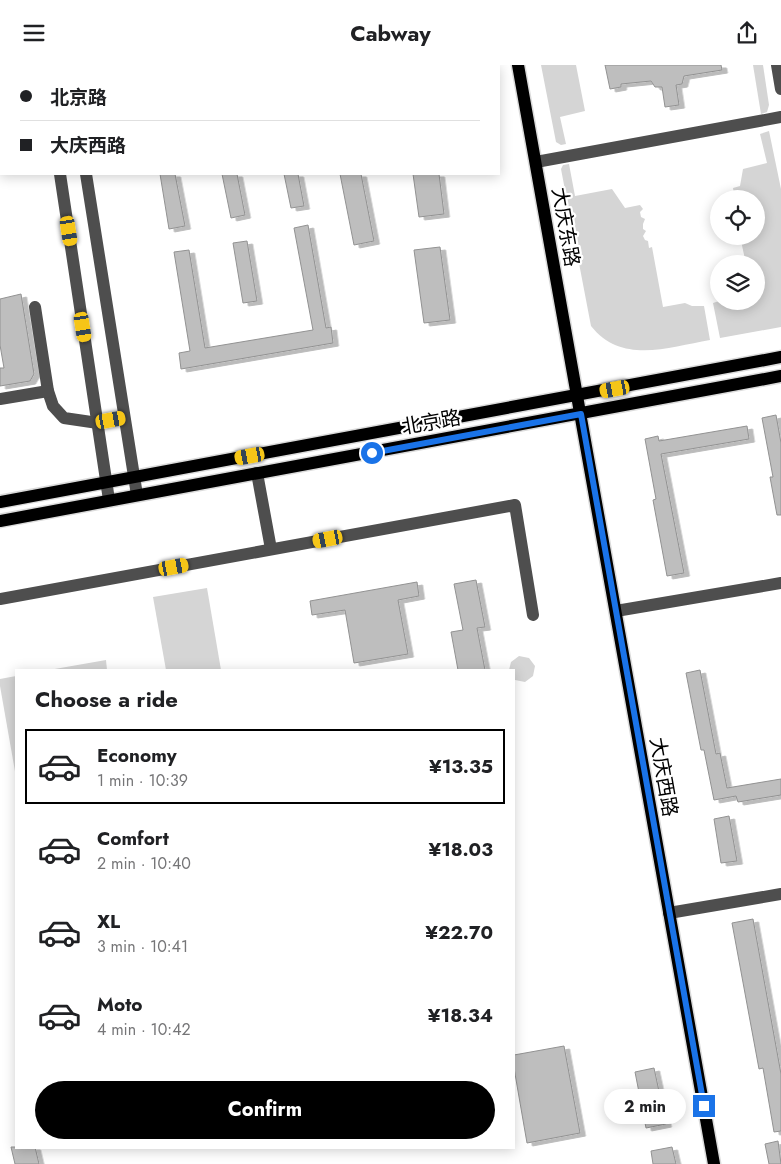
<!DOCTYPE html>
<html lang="en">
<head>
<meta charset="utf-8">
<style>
	:root { --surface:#fff; --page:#f2f2f2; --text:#202124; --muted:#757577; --line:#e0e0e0; --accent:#000 }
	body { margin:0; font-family:Jost,"Noto Sans SC",sans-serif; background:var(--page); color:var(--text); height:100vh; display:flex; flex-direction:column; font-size:19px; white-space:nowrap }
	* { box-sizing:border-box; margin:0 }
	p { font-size:16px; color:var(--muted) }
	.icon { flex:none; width:28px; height:28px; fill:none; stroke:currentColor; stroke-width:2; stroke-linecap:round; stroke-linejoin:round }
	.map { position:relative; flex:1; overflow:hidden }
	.side { position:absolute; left:15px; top:604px; width:500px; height:480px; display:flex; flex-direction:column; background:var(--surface); border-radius:0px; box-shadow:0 2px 12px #0003 }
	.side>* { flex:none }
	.hud { position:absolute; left:0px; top:0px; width:500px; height:110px; box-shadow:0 2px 12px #0003; display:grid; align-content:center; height:110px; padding:0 20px; background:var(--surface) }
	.controls { position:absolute; left:710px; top:125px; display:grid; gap:10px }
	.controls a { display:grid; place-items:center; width:55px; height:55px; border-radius:50%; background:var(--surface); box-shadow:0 2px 12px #0003; font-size:25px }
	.end { position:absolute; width:22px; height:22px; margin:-11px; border:6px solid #1a73e8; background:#fff; box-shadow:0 0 0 2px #fff }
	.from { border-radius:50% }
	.bubble { position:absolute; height:35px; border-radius:18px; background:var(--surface); box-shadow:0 2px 12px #0003; font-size:16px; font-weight:700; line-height:35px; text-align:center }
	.car { position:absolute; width:15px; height:30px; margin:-15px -8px; border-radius:6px; box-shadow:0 0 4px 1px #0007; background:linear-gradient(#f5c518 24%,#345 0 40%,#f5c518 0 76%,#345 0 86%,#f5c518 0) }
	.hud b { display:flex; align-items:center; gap:18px; height:48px; font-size:19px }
	.hud b+b { border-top:1px solid var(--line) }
	.hud i { width:12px; height:12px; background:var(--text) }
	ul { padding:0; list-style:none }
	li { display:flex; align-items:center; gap:15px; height:75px; margin:0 10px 8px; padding:0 10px; border:2px solid transparent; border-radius:0px }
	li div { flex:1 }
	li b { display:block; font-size:19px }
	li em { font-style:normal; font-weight:700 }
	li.on { border-color:var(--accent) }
	li>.icon { width:45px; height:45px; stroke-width:1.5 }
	h2 { padding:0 20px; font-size:22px; line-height:60px }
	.cta { display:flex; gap:10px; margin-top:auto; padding:10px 20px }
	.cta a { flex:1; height:58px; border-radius:30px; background:var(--accent); color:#fff; font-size:20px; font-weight:700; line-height:58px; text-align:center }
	header { display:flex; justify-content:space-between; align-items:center; height:65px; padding:0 20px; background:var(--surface); font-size:22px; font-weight:700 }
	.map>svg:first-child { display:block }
	.green { fill:#d5d5d5 }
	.building { fill:#bebebe; stroke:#929292; filter:url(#shadow) }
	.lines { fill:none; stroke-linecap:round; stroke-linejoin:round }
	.major-casing { stroke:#dbdbdb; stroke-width:15 }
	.minor { stroke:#4e4e4e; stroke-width:12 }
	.major { stroke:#000; stroke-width:12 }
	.route { stroke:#1a73e8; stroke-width:6 }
	.labels { text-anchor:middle; stroke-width:4.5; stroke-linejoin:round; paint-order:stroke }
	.street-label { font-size:20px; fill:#000; stroke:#fff }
</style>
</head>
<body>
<header><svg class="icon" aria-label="menu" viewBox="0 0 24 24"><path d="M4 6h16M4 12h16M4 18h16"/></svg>Cabway<svg class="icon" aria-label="share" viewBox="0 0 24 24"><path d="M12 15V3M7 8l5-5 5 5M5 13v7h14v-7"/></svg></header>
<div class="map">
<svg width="781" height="1099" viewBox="0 0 781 1099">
	<defs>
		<filter id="shadow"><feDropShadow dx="5.5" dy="3" stdDeviation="0" flood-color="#0004"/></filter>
	</defs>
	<rect width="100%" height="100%" fill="#fff"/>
	<g class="green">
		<polygon points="541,0 576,0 585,46 560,52 566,79 561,80 556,77"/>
		<polygon points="753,0 763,0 769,40 767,47 761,49"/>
		<polygon points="769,66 781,124 781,262 720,273 713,238 719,236 756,236 756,199 746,199 740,171 756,171 756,134 738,134 734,129 733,123 740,121 743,104 767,98 760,69"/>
		<path d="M569 99 575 131 612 124 625 143 640 140 643 144 640 147 641 152 645 154 643 159V164L646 166 643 171 645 175 648 176 649 183 652 182 663 242 685 238 692 241H704L710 275C669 282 622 300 591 261L561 104 563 100Z"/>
		<polygon points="207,523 221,605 166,605 153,532"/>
		<polygon points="519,591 529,593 535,601 533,611 525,617 515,615 514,605 509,605 511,597"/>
		<polygon points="106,595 107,605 49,605"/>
		<polygon points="16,611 16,712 0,621 0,614"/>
	</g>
	<g class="building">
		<polygon points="605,0 721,0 722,5 684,11 682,19 676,20 679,40 665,42 662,22 655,22 651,16 621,19 621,22 610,24"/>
		<polygon points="160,109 175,109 185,161 169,164"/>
		<polygon points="222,109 237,109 245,150 231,153"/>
		<polygon points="284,109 298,109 304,141 291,143"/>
		<polygon points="340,109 361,109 374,176 354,180"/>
		<polygon points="413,109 439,109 444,149 419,152"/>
		<polygon points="308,160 326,263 331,262 333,278 181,304 179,288 190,286 174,187 189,185 205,283 313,265 294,163"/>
		<polygon points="247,176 257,236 243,238 233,178"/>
		<polygon points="440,182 450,255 424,258 414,185"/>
		<polygon points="21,229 34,309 30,316 0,321 0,303 4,303 0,280 0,234"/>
		<polygon points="776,350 781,378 781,450 777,450 770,412 773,412 762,353"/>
		<polygon points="747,361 749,374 661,389 684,508 667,511 653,435 656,434 645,374 658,371 659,376"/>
		<polygon points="476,515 485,562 477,563 485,605 458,605 451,567 463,565 454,519"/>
		<polygon points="417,517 419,531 398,535 408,589 354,598 345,545 312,550 310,536"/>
		<polygon points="700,605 716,689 720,688 727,723 781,714 781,730 738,737 736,731 714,735 704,685 701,685 686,608"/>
		<polygon points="729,751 737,796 721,798 714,754"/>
		<polygon points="753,854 781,1009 781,1066 774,1067 763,1003 759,1004 732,858"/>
		<polygon points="564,981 580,1068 527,1078 514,1003 514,990"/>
		<polygon points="654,1003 666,1059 646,1063 635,1007"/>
		<polygon points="778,1076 781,1099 769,1099 765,1079"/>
		<polygon points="11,1082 35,1082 39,1099 15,1099"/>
		<polygon points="672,1082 676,1099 653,1099 651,1086"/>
	</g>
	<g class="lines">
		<g class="major-casing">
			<g id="major">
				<polyline points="518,0 714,1099"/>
				<polyline points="0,437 781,292"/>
				<polyline points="0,456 781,311"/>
			</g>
		</g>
		<g class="minor">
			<polyline points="44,0 44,1"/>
			<polyline points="69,0 69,1"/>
			<polyline points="777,0 781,24"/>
			<polyline points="536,97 781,52"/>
			<polyline points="60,109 109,435"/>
			<polyline points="86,109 137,430"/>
			<polyline points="35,242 48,326 53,341 64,353 98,358 124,353"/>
			<polyline points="0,334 48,326"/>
			<polyline points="257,408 271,484"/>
			<polyline points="0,534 515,440 533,550"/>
			<polyline points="616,546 781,518"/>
			<polyline points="669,848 781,829"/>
		</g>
		<use href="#major" class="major"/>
	</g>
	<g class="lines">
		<polyline class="route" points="372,388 581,349 704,1041"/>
	</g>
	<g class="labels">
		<g class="street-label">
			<text transform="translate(566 162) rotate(80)" y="7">大庆东路</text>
			<text transform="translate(431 357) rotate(-10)" y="7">北京路</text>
			<text transform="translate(664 712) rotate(80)" y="7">大庆西路</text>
		</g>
	</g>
</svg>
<div class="controls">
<a><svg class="icon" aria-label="locate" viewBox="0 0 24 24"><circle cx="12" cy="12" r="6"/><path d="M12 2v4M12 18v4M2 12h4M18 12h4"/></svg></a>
<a><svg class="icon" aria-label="layers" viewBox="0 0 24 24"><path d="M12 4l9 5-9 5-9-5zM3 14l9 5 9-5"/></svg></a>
</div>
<i class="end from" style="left:372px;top:388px"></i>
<i class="end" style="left:704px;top:1041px"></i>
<div class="bubble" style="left:604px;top:1024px;width:82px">2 min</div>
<i class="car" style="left:69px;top:166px;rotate:171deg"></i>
<i class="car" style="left:83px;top:262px;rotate:171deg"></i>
<i class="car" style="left:615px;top:324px;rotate:260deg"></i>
<i class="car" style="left:111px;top:355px;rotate:80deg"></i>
<i class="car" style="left:250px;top:391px;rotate:260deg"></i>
<i class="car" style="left:328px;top:474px;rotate:259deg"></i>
<i class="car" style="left:174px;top:502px;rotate:80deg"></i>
<div class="hud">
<b><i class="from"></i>北京路</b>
<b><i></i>大庆西路</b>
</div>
<section class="side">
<h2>Choose a ride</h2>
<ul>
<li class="on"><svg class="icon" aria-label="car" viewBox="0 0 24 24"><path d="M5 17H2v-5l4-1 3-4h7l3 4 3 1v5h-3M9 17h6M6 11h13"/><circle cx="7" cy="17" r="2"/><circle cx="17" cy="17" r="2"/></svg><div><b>Economy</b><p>1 min · 10:39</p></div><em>¥13.35</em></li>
<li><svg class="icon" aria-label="car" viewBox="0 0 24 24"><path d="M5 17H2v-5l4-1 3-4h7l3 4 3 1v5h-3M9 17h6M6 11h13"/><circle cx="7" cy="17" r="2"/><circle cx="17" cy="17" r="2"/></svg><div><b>Comfort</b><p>2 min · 10:40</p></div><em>¥18.03</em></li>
<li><svg class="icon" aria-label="car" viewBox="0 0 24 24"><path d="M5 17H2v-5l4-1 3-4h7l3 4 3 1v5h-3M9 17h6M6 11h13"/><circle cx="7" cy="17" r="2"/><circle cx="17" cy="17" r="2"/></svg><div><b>XL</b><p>3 min · 10:41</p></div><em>¥22.70</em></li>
<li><svg class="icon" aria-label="car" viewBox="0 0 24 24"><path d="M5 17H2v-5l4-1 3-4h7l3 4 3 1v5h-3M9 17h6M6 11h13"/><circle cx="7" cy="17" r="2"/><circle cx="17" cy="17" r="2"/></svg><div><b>Moto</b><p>4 min · 10:42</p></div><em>¥18.34</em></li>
</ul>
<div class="cta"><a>Confirm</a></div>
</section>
</div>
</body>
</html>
